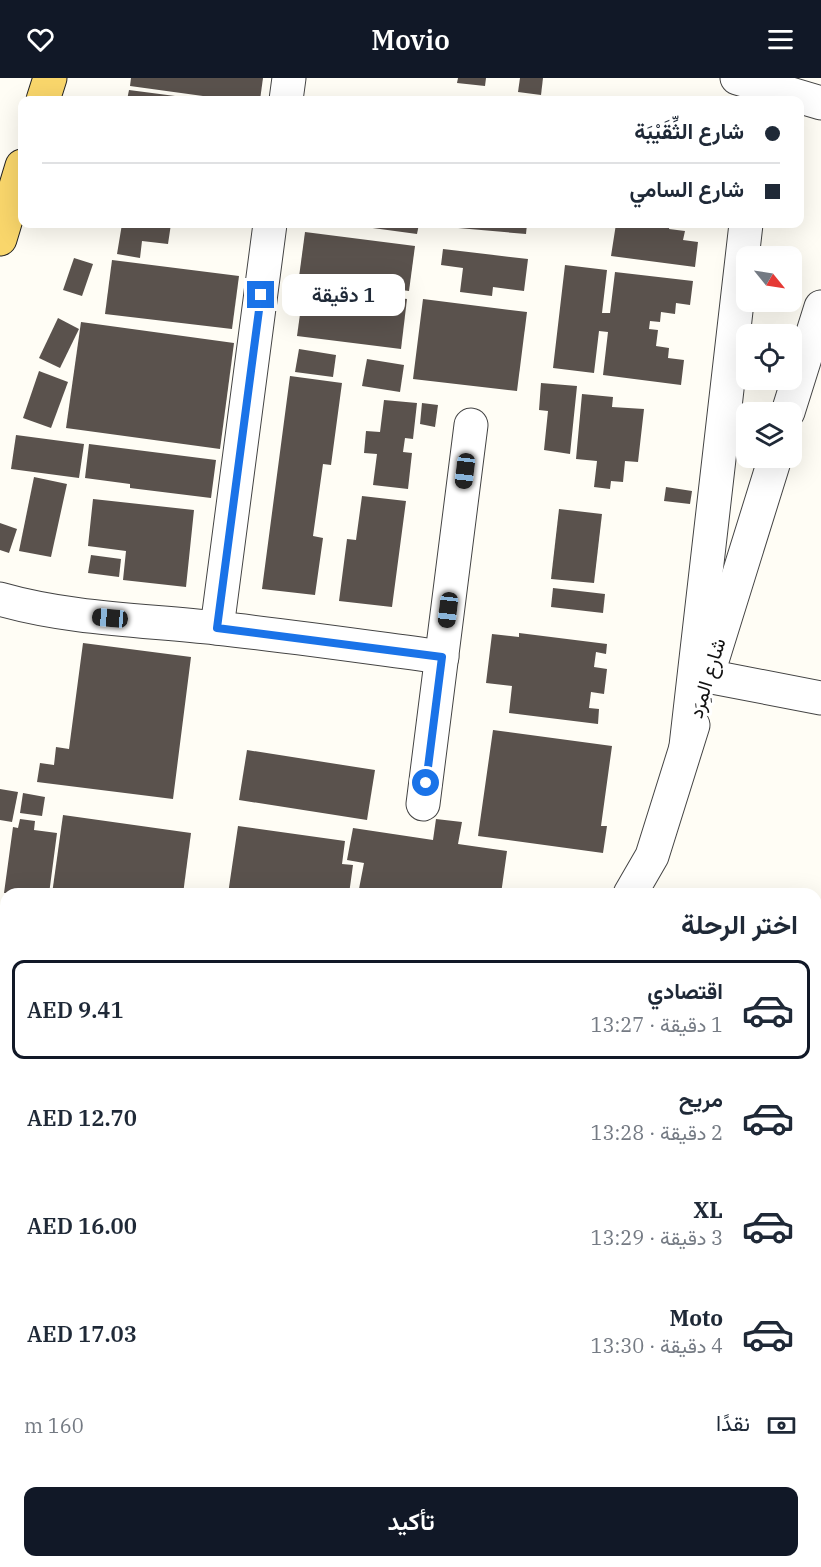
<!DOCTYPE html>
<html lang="ar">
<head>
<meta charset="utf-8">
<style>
	:root { --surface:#fff; --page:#f6f6f7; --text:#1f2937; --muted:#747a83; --line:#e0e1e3; --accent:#111827 }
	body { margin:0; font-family:"IBM Plex Serif",Vazirmatn,serif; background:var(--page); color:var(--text); direction:rtl; height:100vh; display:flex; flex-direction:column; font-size:22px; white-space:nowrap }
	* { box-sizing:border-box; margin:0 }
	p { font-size:20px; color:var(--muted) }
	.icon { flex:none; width:33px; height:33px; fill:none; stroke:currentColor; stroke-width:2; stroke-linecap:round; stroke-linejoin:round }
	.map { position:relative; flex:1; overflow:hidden; direction:ltr }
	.sheet { position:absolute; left:0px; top:810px; width:822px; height:680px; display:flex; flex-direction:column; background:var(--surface); border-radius:18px 18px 0 0; box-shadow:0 6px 24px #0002; direction:rtl }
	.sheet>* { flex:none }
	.hud { position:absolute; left:18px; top:18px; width:786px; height:132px; border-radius:12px; box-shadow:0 6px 24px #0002; direction:rtl; display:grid; align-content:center; height:132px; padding:0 24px; background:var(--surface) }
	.needle { width:39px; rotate:120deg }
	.controls { position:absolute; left:736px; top:168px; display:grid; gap:12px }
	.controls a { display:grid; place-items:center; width:66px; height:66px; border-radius:12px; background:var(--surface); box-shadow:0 6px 24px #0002; font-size:30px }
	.end { position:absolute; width:27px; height:27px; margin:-14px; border:8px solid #1a73e8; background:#fff; box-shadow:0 0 0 3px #fff }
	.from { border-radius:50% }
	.bubble { position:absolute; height:42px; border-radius:12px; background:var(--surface); box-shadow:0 6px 24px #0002; font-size:20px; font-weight:600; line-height:42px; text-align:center; direction:rtl }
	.car { position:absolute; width:18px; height:36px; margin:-18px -9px; border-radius:8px; box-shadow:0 0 4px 2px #0007; background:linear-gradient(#222 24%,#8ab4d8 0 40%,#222 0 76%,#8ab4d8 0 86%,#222 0) }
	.hud b { display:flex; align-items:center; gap:21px; height:57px; font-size:22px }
	.hud b+b { border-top:2px solid var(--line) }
	.hud i { width:15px; height:15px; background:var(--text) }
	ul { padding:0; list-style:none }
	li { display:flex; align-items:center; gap:18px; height:99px; margin:0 12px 9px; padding:0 12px; border:3px solid transparent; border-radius:12px }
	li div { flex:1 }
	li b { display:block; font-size:22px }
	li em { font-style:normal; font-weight:600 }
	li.active { border-color:var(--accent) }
	li>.icon { width:54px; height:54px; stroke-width:1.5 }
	h2 { padding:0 24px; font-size:27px; line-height:72px }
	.pay { display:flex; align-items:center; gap:15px; height:66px; padding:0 24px; font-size:22px }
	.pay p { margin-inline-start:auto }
	.primary-button { display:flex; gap:12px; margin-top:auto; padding:12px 24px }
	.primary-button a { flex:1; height:69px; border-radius:12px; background:var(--accent); color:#fff; font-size:24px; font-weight:600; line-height:69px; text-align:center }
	header { display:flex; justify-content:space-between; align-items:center; height:78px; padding:0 24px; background:var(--accent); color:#fff; font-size:27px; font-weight:600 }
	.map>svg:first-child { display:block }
	.building { fill:#5a524d }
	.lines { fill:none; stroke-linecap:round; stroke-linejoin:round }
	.minor-casing { stroke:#444; stroke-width:35 }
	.major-casing { stroke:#222; stroke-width:35 }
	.minor { stroke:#fff; stroke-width:33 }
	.major { stroke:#f9d66b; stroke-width:33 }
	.route { stroke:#1a73e8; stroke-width:8 }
	.labels { text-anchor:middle; stroke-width:6; stroke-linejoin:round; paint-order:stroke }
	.street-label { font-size:20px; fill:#111; stroke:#fff }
</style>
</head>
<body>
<header><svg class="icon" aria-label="menu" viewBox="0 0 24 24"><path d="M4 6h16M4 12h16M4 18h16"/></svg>Movio<svg class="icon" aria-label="heart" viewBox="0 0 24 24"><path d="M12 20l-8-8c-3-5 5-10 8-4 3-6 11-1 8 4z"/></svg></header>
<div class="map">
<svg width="821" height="1489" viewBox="0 0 821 1489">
	<rect width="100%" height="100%" fill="#fffdf5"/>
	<g class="building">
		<polygon points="131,0 263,0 260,22 232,22 130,8"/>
		<polygon points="458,0 486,0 485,8 457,5"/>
		<polygon points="520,0 543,0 541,17 518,14"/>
		<polygon points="129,12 198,21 198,22 127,22"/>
		<polygon points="122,146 171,146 168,166 142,163 140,180 117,176"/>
		<polygon points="343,146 419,146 417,156"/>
		<polygon points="435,146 527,146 526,156 435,148"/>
		<polygon points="616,146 670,146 669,151 685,153 683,162 698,164 695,189 611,178"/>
		<polygon points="305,154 415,168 409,213 299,199"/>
		<polygon points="443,171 528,181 524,213 493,209 492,218 460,214 463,190 441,187"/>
		<polygon points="74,180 93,186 82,218 63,212"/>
		<polygon points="112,182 239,198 232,251 105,236"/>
		<polygon points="565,187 607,192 602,235 610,235 615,194 693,203 690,227 676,225 675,236 661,234 660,244 650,243 649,251 658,252 656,268 669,270 668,280 684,282 681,307 603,297 608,254 599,253 594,295 553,290"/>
		<polygon points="304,207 407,221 401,271 297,258"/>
		<polygon points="423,221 527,234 517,313 413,301"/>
		<polygon points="58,240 79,251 60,290 39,280"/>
		<polygon points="81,244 234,265 220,371 66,350"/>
		<polygon points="299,271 336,277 333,299 295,294"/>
		<polygon points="367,281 404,287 400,314 362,308"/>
		<polygon points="39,293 68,304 51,350 23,340"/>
		<polygon points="290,298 342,305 331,387 323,386 313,458 323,460 315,517 262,511"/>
		<polygon points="541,305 577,308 570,376 544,372 548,333 539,332"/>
		<polygon points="582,316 613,319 612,329 644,331 638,384 625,383 623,404 611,403 610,411 594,409 597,383 576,381"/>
		<polygon points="384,322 417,325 413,361 405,360 403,374 412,375 408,411 373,407 377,376 364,375 366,353 380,354"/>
		<polygon points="422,325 438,327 435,349 420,346"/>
		<polygon points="16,357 84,366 79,400 11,391"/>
		<polygon points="89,366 216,382 211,420 130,410 130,406 85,400"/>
		<polygon points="34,399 67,406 51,479 19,473"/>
		<polygon points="666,409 692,413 690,426 664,423"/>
		<polygon points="362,418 406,423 392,529 339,523 347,461 356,462"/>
		<polygon points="93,421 194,432 186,509 123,502 126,473 88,468"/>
		<polygon points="559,431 602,436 594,505 551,501"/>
		<polygon points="0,445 17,451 9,475 0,472"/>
		<polygon points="91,477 121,481 119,499 88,495"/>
		<polygon points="553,510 605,516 603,535 551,529"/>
		<polygon points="519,555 607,566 606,576 596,574 594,589 607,591 604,616 591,614 589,630 599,631 598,646 509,635 512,608 486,605 492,556 519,559"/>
		<polygon points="83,565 191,579 173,721 37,704 40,685 54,687 56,669 69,671"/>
		<polygon points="493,652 612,668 601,748 607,748 603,775 478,758"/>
		<polygon points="247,672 375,692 367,742 239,722"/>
		<polygon points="0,711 18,714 12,744 0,742"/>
		<polygon points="23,715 45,719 42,738 20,735"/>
		<polygon points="63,737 191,755 183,816 52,816"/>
		<polygon points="20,741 35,743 34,752 57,755 49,816 4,815 13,749 18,750"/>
		<polygon points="436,741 462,744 458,766 507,773 501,816 358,816 364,785 347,782 353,750 433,762"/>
		<polygon points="238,748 345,763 342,786 353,787 349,816 228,816"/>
		<polygon points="816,1354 821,1355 821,1446 816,1445"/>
		<polygon points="624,1484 660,1484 673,1489 625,1489 622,1488"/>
	</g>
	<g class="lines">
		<g class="minor-casing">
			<g id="minor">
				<polyline points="737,0 821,25"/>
				<polyline points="286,22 289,0"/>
				<polyline points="788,334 821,229"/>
				<path d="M0 521C70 541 144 542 216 550 292 558 367 569 442 579"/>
				<polyline points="217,550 270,146"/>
				<polyline points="710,589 775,380"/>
				<polyline points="707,598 821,620"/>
				<polyline points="686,668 746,146"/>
				<polyline points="423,726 471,347"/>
				<polyline points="630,816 652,778 693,647"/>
				<polyline points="0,848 6,849"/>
			</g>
		</g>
		<g class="major-casing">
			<g id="major">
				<polyline points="43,22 50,0"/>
				<polyline points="0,161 22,88"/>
			</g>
		</g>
		<use href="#minor" class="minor"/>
		<use href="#major" class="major"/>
	</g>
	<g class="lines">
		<polyline class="route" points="261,217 217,550 442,579 426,705"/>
	</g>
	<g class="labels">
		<g class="street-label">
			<text transform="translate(707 600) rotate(-73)" y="7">شارع المِرَد</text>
		</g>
	</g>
</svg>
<div class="controls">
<a><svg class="needle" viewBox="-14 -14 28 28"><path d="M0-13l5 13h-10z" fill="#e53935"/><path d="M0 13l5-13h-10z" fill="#747a83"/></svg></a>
<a><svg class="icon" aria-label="locate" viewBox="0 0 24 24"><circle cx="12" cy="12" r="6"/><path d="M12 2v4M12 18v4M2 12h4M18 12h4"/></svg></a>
<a><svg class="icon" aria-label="layers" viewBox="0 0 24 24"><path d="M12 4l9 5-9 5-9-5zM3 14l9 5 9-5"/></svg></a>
</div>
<i class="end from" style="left:426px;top:705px"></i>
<i class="end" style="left:261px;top:217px"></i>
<div class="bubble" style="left:282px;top:196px;width:123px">1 دقيقة</div>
<i class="car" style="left:465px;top:393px;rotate:187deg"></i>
<i class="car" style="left:448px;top:532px;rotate:187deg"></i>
<i class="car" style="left:110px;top:540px;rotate:275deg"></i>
<div class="hud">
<b><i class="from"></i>شارع الثِّقَيْبَة</b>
<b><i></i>شارع السامي</b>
</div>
<section class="sheet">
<h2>اختر الرحلة</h2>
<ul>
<li class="active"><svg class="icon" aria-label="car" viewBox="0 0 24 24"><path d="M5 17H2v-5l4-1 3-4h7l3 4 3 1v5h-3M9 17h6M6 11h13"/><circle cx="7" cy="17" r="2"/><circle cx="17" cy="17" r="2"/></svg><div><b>اقتصادي</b><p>1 دقيقة · 13:27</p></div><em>AED 9.41</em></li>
<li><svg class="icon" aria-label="car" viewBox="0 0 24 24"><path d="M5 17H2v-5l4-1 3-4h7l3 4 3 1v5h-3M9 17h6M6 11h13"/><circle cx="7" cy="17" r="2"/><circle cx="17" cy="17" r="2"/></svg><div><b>مريح</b><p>2 دقيقة · 13:28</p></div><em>AED 12.70</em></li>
<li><svg class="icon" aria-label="car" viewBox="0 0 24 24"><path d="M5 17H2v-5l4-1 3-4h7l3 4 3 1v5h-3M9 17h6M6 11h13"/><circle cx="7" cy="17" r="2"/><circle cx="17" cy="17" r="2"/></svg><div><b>XL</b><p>3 دقيقة · 13:29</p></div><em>AED 16.00</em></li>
<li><svg class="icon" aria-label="car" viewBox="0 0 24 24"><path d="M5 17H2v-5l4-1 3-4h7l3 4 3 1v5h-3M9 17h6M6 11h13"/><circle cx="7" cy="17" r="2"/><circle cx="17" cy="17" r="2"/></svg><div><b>Moto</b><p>4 دقيقة · 13:30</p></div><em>AED 17.03</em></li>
</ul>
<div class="pay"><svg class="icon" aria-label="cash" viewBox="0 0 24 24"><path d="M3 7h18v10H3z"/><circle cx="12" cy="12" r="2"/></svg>نقدًا<p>160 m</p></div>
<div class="primary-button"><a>تأكيد</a></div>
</section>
</div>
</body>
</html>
